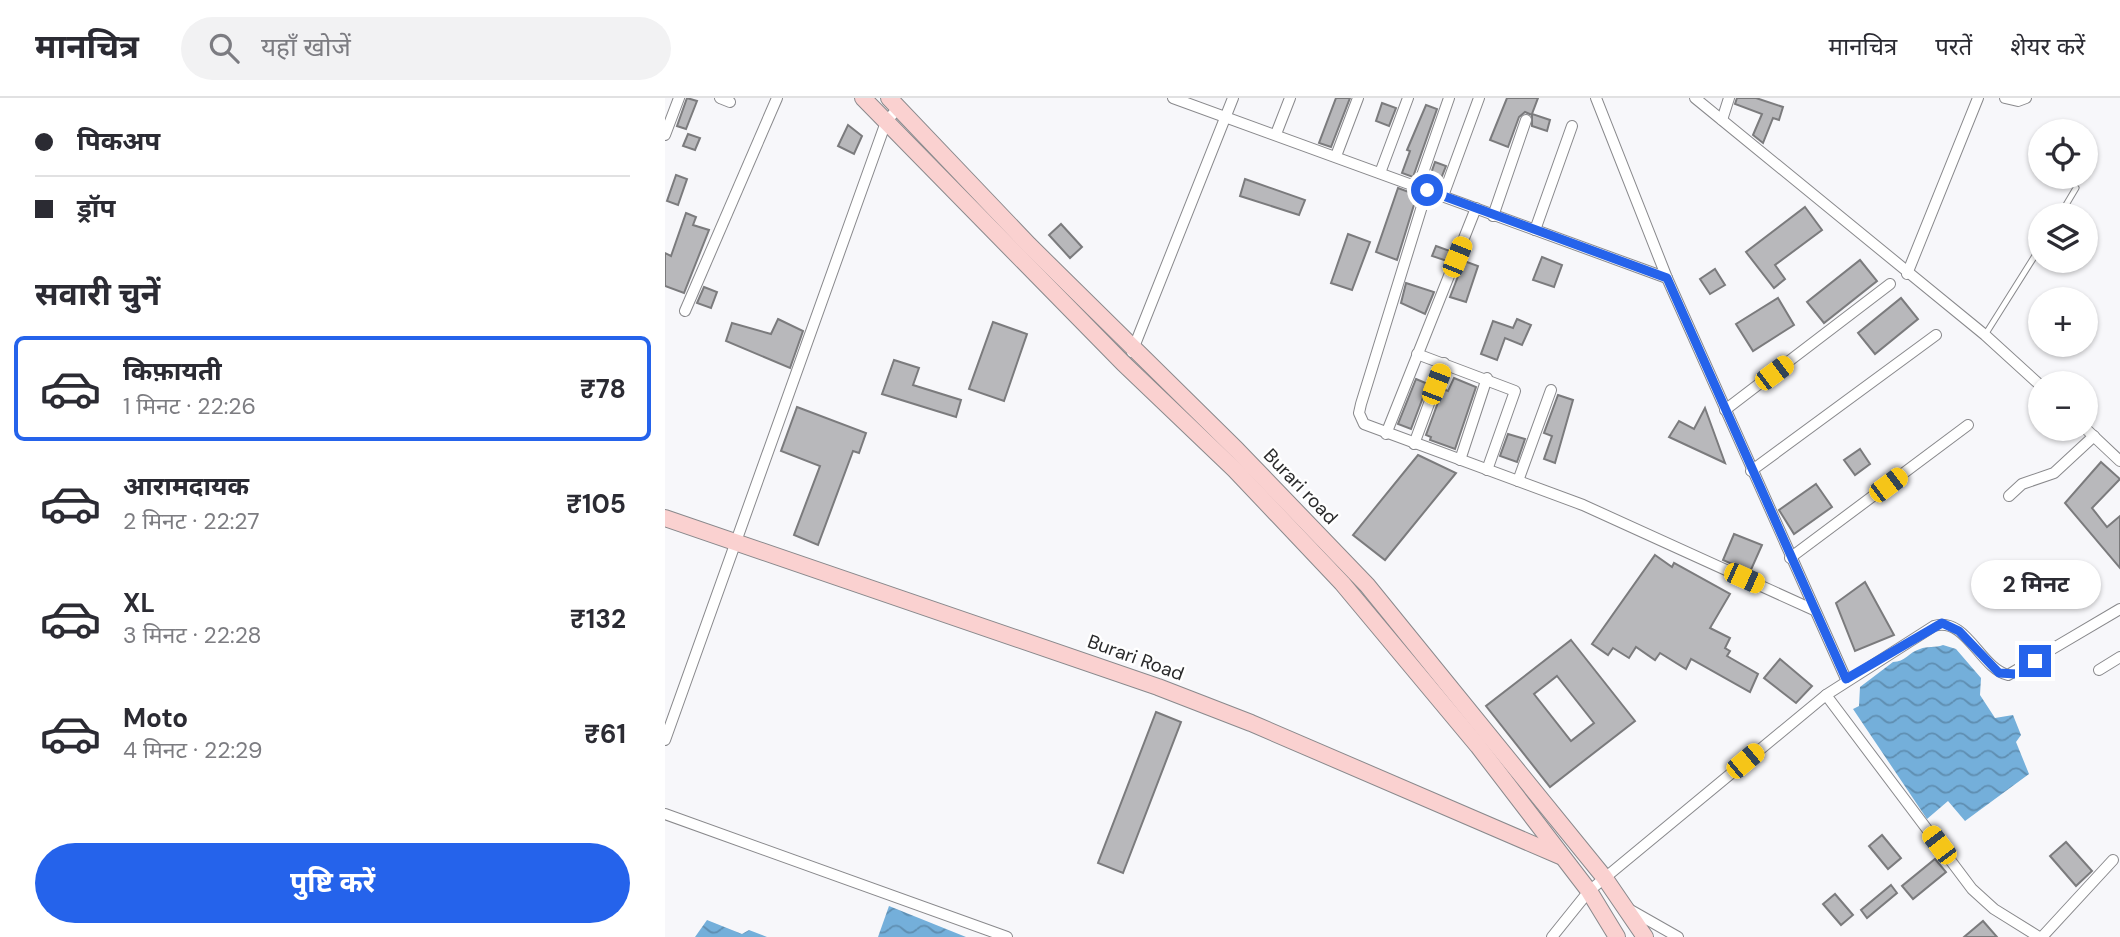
<!DOCTYPE html>
<html lang="hi">
<head>
<meta charset="utf-8">
<style>
	:root { --surface:#fff; --page:#f2f2f3; --text:#2b2b33; --muted:#7c7c81; --line:#e1e1e2; --accent:#2563eb }
	body { margin:0; font-family:"DM Sans","Noto Sans Devanagari",sans-serif; background:var(--page); color:var(--text); height:100vh; display:flex; flex-direction:column; font-size:26px; white-space:nowrap }
	* { box-sizing:border-box; margin:0 }
	p { font-size:23px; color:var(--muted) }
	.icon { flex:none; width:38px; height:38px; fill:none; stroke:currentColor; stroke-width:2; stroke-linecap:round; stroke-linejoin:round }
	.map { position:relative; flex:1; overflow:hidden }
	.panel { display:flex; flex-direction:column; background:var(--surface); width:665px }
	.panel>* { flex:none }
	.guide { display:grid; align-content:center; height:154px; padding:0 35px; background:var(--surface) }
	.buttons { position:absolute; left:1363px; top:21px; display:grid; gap:14px }
	.buttons a { display:grid; place-items:center; width:70px; height:70px; border-radius:50%; background:var(--surface); box-shadow:0 2px 5px #0004; font-size:35px }
	.end { position:absolute; width:32px; height:32px; margin:-16px; border:9px solid #2563eb; background:#fff; box-shadow:0 0 0 4px #fff }
	.from { border-radius:50% }
	.bubble { position:absolute; height:49px; border-radius:24px; background:var(--surface); box-shadow:0 2px 5px #0004; font-size:23px; font-weight:700; line-height:49px; text-align:center }
	.car { position:absolute; width:21px; height:42px; margin:-21px -10px; border-radius:9px; box-shadow:0 0 5px 2px #0007; background:linear-gradient(#f5c518 24%,#345 0 40%,#f5c518 0 76%,#345 0 86%,#f5c518 0) }
	.guide b { display:flex; align-items:center; gap:24px; height:66px; font-size:26px }
	.guide b+b { border-top:2px solid var(--line) }
	.guide i { width:18px; height:18px; background:var(--text) }
	ul { padding:0; list-style:none }
	li { display:flex; align-items:center; gap:21px; height:105px; margin:0 14px 10px; padding:0 21px; border:4px solid transparent; border-radius:10px }
	li div { flex:1 }
	li b { display:block; font-size:26px }
	li em { font-style:normal; font-weight:700 }
	li.active { border-color:var(--accent) }
	li>.icon { width:63px; height:63px; stroke-width:1.5 }
	h2 { padding:0 35px; font-size:32px; line-height:84px }
	.action { display:flex; gap:14px; margin-top:auto; padding:14px 35px }
	.action a { flex:1; height:80px; border-radius:42px; background:var(--accent); color:#fff; font-size:28px; font-weight:700; line-height:80px; text-align:center }
	header { display:flex; align-items:center; gap:42px; box-sizing:border-box; height:98px; padding:0 35px; background:var(--surface); border-bottom:2px solid var(--line) }
	header strong { font-size:33px }
	nav { display:flex; gap:38px; margin-inline-start:auto; font-size:24px }
	.search { width:490px; height:63px; background:var(--page); display:flex; align-items:center; gap:18px; box-sizing:border-box; padding:0 24px; border-radius:38px; color:var(--muted); font-size:26px }
	main { display:flex; flex:1; min-height:0 }
	.map>svg:first-child { display:block }
	.water { fill:url(#water-waves) }
	.building { fill:#b8b8bb; stroke:#7b7b7d; stroke-width:2; fill-rule:evenodd }
	.lines { fill:none; stroke-linecap:round; stroke-linejoin:round }
	.lane-casing { stroke:#89898c; stroke-width:7 }
	.street-casing { stroke:#89898c; stroke-width:12 }
	.secondary-casing { stroke:#89898c; stroke-width:18 }
	.lane { stroke:#fff; stroke-width:5 }
	.street { stroke:#fff; stroke-width:10 }
	.secondary { stroke:#fad1d0; stroke-width:16 }
	.route { stroke:#2563eb; stroke-width:9 }
	.labels { text-anchor:middle; stroke-width:5; stroke-linejoin:round; paint-order:stroke }
	.street-label { font-size:19px; fill:#29292a; stroke:#fff }
</style>
</head>
<body>
<header>
<strong>मानचित्र</strong>
<div class="search"><svg class="icon" aria-label="search" viewBox="0 0 24 24"><circle cx="10" cy="10" r="6"/><path d="M15 15l6 6"/></svg>यहाँ खोजें</div>
<nav><a>मानचित्र</a><a>परतें</a><a>शेयर करें</a></nav>
</header>
<main>
<section class="panel">
<div class="guide">
<b><i class="from"></i>पिकअप</b>
<b><i></i>ड्रॉप</b>
</div>
<h2>सवारी चुनें</h2>
<ul>
<li class="active"><svg class="icon" aria-label="car" viewBox="0 0 24 24"><path d="M5 17H2v-5l4-1 3-4h7l3 4 3 1v5h-3M9 17h6M6 11h13"/><circle cx="7" cy="17" r="2"/><circle cx="17" cy="17" r="2"/></svg><div><b>किफ़ायती</b><p>1 मिनट · 22:26</p></div><em>₹78</em></li>
<li><svg class="icon" aria-label="car" viewBox="0 0 24 24"><path d="M5 17H2v-5l4-1 3-4h7l3 4 3 1v5h-3M9 17h6M6 11h13"/><circle cx="7" cy="17" r="2"/><circle cx="17" cy="17" r="2"/></svg><div><b>आरामदायक</b><p>2 मिनट · 22:27</p></div><em>₹105</em></li>
<li><svg class="icon" aria-label="car" viewBox="0 0 24 24"><path d="M5 17H2v-5l4-1 3-4h7l3 4 3 1v5h-3M9 17h6M6 11h13"/><circle cx="7" cy="17" r="2"/><circle cx="17" cy="17" r="2"/></svg><div><b>XL</b><p>3 मिनट · 22:28</p></div><em>₹132</em></li>
<li><svg class="icon" aria-label="car" viewBox="0 0 24 24"><path d="M5 17H2v-5l4-1 3-4h7l3 4 3 1v5h-3M9 17h6M6 11h13"/><circle cx="7" cy="17" r="2"/><circle cx="17" cy="17" r="2"/></svg><div><b>Moto</b><p>4 मिनट · 22:29</p></div><em>₹61</em></li>
</ul>
<div class="action"><a>पुष्टि करें</a></div>
</section>
<div class="map">
<svg width="1455" height="839" viewBox="0 0 1455 839">
	<defs>
		<pattern id="water-waves" width="16" height="10" patternUnits="userSpaceOnUse" patternTransform="scale(1.75)"><rect width="16" height="10" fill="#74afda"/><path d="M0 5q4-4 8 0t8 0" fill="none" stroke="#5f8eb1"/></pattern>
	</defs>
	<rect width="100%" height="100%" fill="#f7f7fa"/>
	<g class="water">
		<path d="M1278 547 1291 551 1316 580 1315 597 1330 620 1348 617 1356 637 1351 644 1364 676 1300 723 1283 703 1262 721 1188 611 1194 608 1195 589 1228 564C1240 564 1244 554 1255 551 1262 548 1270 550 1278 547Z"/>
		<polygon points="224,808 301,839 213,839"/>
		<polygon points="42,822 77,836 84,832 102,839 30,839"/>
	</g>
	<g class="building">
		<polygon points="22,0 32,3 21,31 12,28"/>
		<polygon points="671,0 685,0 666,49 654,45"/>
		<polygon points="842,0 873,0 867,16 885,22 882,33 867,28 867,17 860,14 854,19 843,49 825,42"/>
		<polygon points="1072,0 1091,0 1118,9 1114,22 1108,20 1098,45 1088,37 1097,16 1070,6"/>
		<polygon points="717,5 731,10 724,28 711,23"/>
		<polygon points="761,7 772,11 748,79 737,75 745,53 742,52"/>
		<polygon points="183,27 197,38 189,56 173,48"/>
		<polygon points="23,36 35,40 30,52 18,48"/>
		<polygon points="770,64 781,68 773,88 763,84"/>
		<polygon points="11,77 22,81 13,107 2,103"/>
		<polygon points="580,81 640,102 634,117 575,98"/>
		<polygon points="733,90 752,97 732,162 711,154"/>
		<polygon points="1140,109 1157,132 1110,167 1120,181 1109,190 1081,154"/>
		<polygon points="21,115 31,119 28,127 44,132 19,195 0,188 0,155 6,158"/>
		<polygon points="396,126 417,149 405,160 384,137"/>
		<polygon points="683,136 705,144 687,192 666,185"/>
		<polygon points="771,148 785,153 782,163 767,158"/>
		<polygon points="877,159 897,167 889,189 868,182"/>
		<polygon points="1195,162 1212,183 1159,225 1142,204"/>
		<polygon points="799,163 813,168 801,204 785,199"/>
		<polygon points="1050,171 1060,187 1045,196 1035,181"/>
		<polygon points="741,185 769,194 760,216 736,205"/>
		<polygon points="39,189 52,194 46,210 32,205"/>
		<polygon points="1113,200 1129,227 1088,253 1071,226"/>
		<polygon points="1236,200 1253,221 1210,256 1193,235"/>
		<polygon points="113,221 138,233 125,270 61,243 67,225 106,236"/>
		<polygon points="852,221 866,227 857,247 840,240 832,262 816,256 828,223 848,230"/>
		<polygon points="328,224 362,236 339,303 304,291"/>
		<polygon points="229,262 254,270 248,287 296,302 291,319 217,296"/>
		<polygon points="789,280 811,289 790,351 765,342 766,339 761,337 778,291 783,293"/>
		<polygon points="751,281 763,286 746,331 733,326"/>
		<polygon points="893,297 908,302 890,365 879,361 887,338 879,335"/>
		<polygon points="132,309 201,335 194,355 188,353 153,447 129,437 155,368 116,353"/>
		<polygon points="1040,310 1060,365 1004,339 1014,323 1029,331"/>
		<polygon points="843,336 860,341 852,364 835,358"/>
		<polygon points="1195,351 1205,366 1190,377 1179,362"/>
		<polygon points="753,357 791,375 720,462 688,437"/>
		<polygon points="1436,364 1455,381 1427,410 1442,429 1455,418 1455,470 1400,405"/>
		<polygon points="1151,386 1167,409 1129,436 1114,412"/>
		<polygon points="1069,436 1097,447 1085,474 1058,462"/>
		<polygon points="990,457 1007,469 1009,465 1065,496 1045,530 1065,540 1060,550 1065,553 1062,558 1093,576 1085,594 1026,561 1021,571 995,555 990,562 971,549 964,560 948,550 943,557 927,546"/>
		<polygon points="1200,484 1229,537 1190,553 1171,505"/>
		<path d="M906 542 970 623 885 689 821 608ZM892 578 929 625 906 643 869 596Z"/>
		<polygon points="1115,561 1147,588 1131,605 1099,580"/>
		<polygon points="491,614 516,624 458,775 433,765"/>
		<polygon points="1217,737 1236,760 1223,771 1204,748"/>
		<polygon points="1401,744 1427,773 1411,788 1385,758"/>
		<polygon points="1270,761 1281,774 1248,801 1237,788"/>
		<polygon points="1226,787 1232,795 1202,820 1196,812"/>
		<polygon points="1170,796 1188,817 1176,827 1158,806"/>
		<polygon points="1318,823 1332,839 1299,839"/>
	</g>
	<g class="lines">
		<g class="lane-casing">
			<g id="lane">
				<polyline points="1395,117 1411,90"/>
				<polyline points="1320,237 1376,148"/>
			</g>
		</g>
		<g class="street-casing">
			<g id="street">
				<polyline points="55,0 65,4"/>
				<polyline points="508,0 1002,180"/>
				<polyline points="931,0 1002,180 1181,581"/>
				<polyline points="1030,0 1320,237 1376,288"/>
				<polyline points="1340,0 1353,3 1361,0"/>
				<polyline points="1057,22 1064,0"/>
				<polyline points="611,36 625,0"/>
				<polyline points="0,37 14,0"/>
				<polyline points="671,58 693,0"/>
				<polyline points="715,75 743,0"/>
				<polyline points="753,89 784,0"/>
				<polyline points="762,92 696,306 694,315 699,326 918,407 1149,512"/>
				<polyline points="778,98 814,0"/>
				<polyline points="828,118 861,22"/>
				<polyline points="870,132 907,28"/>
				<polyline points="1242,176 1313,0"/>
				<polyline points="20,213 112,0"/>
				<polyline points="467,254 568,0"/>
				<polyline points="752,256 850,293 822,372"/>
				<polyline points="1060,312 1225,186"/>
				<polyline points="1421,331 1455,363"/>
				<polyline points="721,336 811,110"/>
				<polyline points="749,346 779,265"/>
				<polyline points="795,362 822,280"/>
				<polyline points="1086,373 1271,237"/>
				<polyline points="853,383 886,292"/>
				<polyline points="1344,398 1357,386 1389,375 1429,338"/>
				<polyline points="1125,460 1303,327"/>
				<polyline points="1434,572 1455,559"/>
				<polyline points="1161,597 1307,791 1329,811 1374,839"/>
				<polyline points="0,642 221,24 233,10"/>
				<polyline points="0,716 342,839"/>
				<polyline points="962,810 1013,839"/>
				<path d="M887 839 924 793 1161 597 1269 528C1301 518 1315 570 1343 577L1455 511"/>
				<polyline points="1377,839 1448,762"/>
			</g>
		</g>
		<g class="secondary-casing">
			<g id="secondary">
				<polyline points="198,0 458,265 570,372 677,485 813,648 924,793 952,839"/>
				<polyline points="224,0 364,147 572,352 702,487 939,779 980,839"/>
				<polyline points="0,420 493,589 586,625 895,758"/>
			</g>
		</g>
		<use href="#lane" class="lane"/>
		<use href="#street" class="street"/>
		<use href="#secondary" class="secondary"/>
	</g>
	<g class="lines">
		<polyline class="route" points="762,92 1002,180 1181,581 1277,525 1294,533 1334,575 1351,576 1370,563"/>
	</g>
	<g class="labels">
		<g class="street-label">
			<text transform="translate(636 388) rotate(46)" y="7">Burari road</text>
			<text transform="translate(471 559) rotate(20)" y="7">Burari Road</text>
		</g>
	</g>
</svg>
<div class="buttons">
<a><svg class="icon" aria-label="locate" viewBox="0 0 24 24"><circle cx="12" cy="12" r="6"/><path d="M12 2v4M12 18v4M2 12h4M18 12h4"/></svg></a>
<a><svg class="icon" aria-label="layers" viewBox="0 0 24 24"><path d="M12 4l9 5-9 5-9-5zM3 14l9 5 9-5"/></svg></a>
<a>+</a>
<a>−</a>
</div>
<i class="end from" style="left:762px;top:92px"></i>
<i class="end" style="left:1370px;top:563px"></i>
<div class="bubble" style="left:1306px;top:462px;width:130px">2 मिनट</div>
<i class="car" style="left:792px;top:159px;rotate:22deg"></i>
<i class="car" style="left:1109px;top:275px;rotate:53deg"></i>
<i class="car" style="left:771px;top:286px;rotate:21deg"></i>
<i class="car" style="left:1223px;top:387px;rotate:53deg"></i>
<i class="car" style="left:1079px;top:480px;rotate:114deg"></i>
<i class="car" style="left:1080px;top:663px;rotate:50deg"></i>
<i class="car" style="left:1274px;top:747px;rotate:323deg"></i>
</div>
</main>
</body>
</html>
